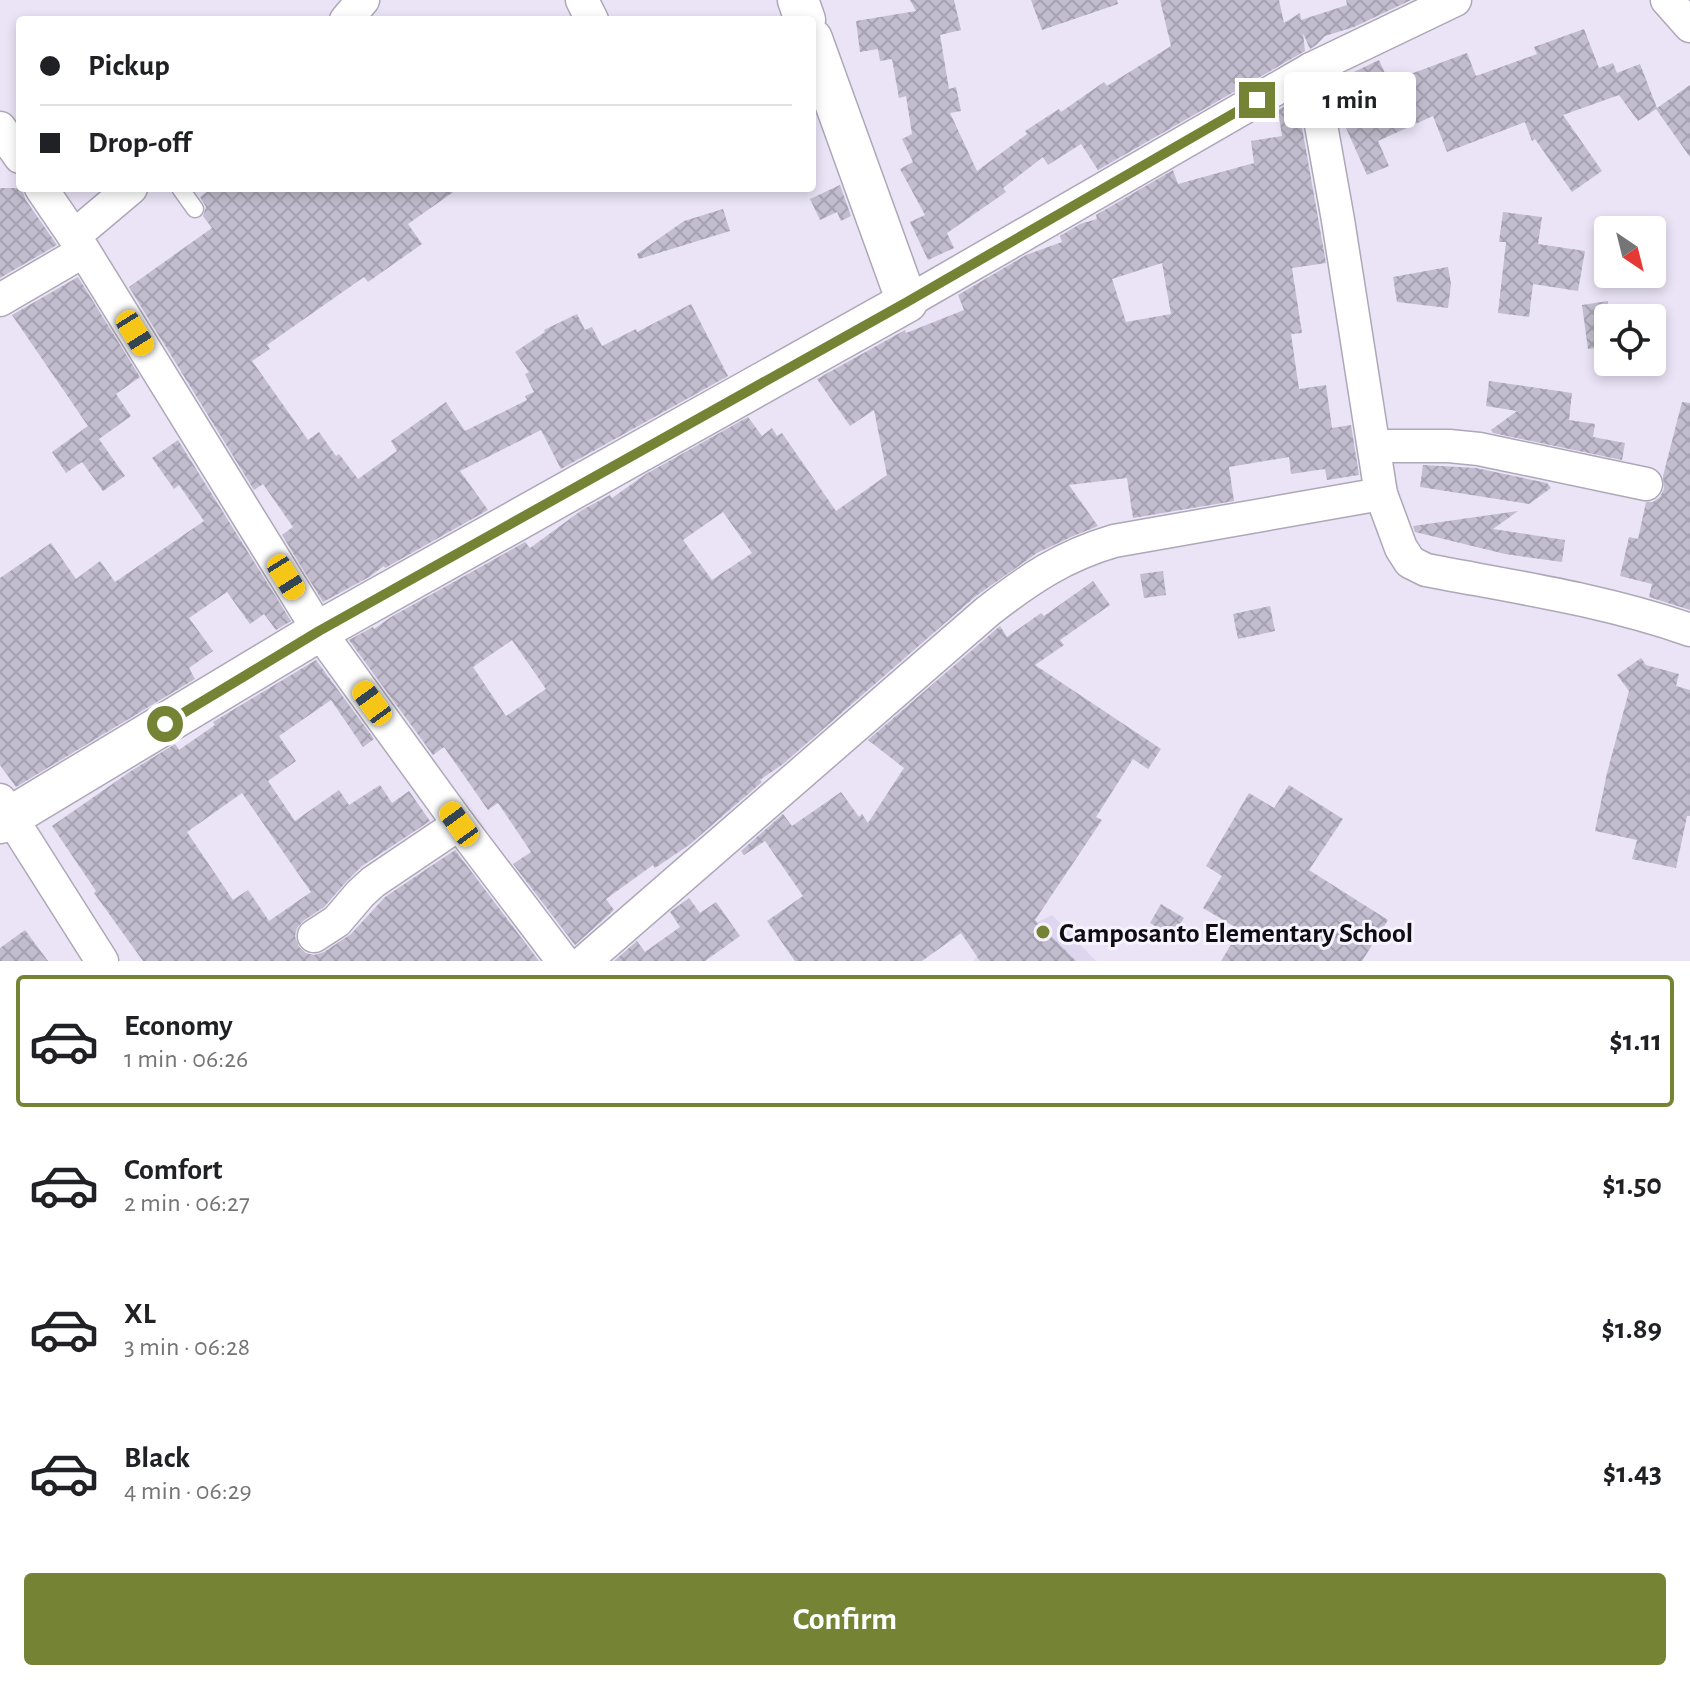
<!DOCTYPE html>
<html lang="en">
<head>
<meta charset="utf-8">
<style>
	:root { --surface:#fff; --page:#f6f6f6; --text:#202124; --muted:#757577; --line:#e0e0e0; --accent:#748434 }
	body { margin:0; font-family:"Alegreya Sans",sans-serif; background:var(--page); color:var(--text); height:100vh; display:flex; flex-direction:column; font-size:30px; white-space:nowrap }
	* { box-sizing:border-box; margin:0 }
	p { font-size:26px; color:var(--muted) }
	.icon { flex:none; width:44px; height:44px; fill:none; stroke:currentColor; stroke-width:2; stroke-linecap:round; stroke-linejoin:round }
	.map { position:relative; height:961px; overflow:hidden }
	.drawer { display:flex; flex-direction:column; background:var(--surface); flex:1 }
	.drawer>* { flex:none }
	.hud { position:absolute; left:16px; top:16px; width:800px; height:176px; border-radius:8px; box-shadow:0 4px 12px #0003; display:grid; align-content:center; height:176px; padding:0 24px; background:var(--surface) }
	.needle { width:52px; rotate:145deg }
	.tools { position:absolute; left:1594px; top:216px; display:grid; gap:16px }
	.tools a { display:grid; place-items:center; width:72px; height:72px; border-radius:8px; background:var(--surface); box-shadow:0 4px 12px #0003; font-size:40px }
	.end { position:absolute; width:36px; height:36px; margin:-18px; border:10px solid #748434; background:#fff; box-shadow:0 0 0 4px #fff }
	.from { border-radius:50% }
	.bubble { position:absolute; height:56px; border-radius:8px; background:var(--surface); box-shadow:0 4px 12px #0003; font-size:26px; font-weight:700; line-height:56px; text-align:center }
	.car { position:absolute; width:24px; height:48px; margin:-24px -12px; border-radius:10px; box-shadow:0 0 6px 2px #0007; background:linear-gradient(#f5c518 24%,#345 0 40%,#f5c518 0 76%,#345 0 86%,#f5c518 0) }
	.hud b { display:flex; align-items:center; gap:28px; height:76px; font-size:30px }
	.hud b+b { border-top:2px solid var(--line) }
	.hud i { width:20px; height:20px; background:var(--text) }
	ul { padding:14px 0 0; list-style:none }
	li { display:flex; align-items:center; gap:24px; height:132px; margin:0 16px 12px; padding:0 8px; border:4px solid transparent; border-radius:8px }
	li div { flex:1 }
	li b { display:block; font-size:30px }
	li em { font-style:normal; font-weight:700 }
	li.current { border-color:var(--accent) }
	li>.icon { width:72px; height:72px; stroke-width:1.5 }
	.cta { display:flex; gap:16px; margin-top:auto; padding:16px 24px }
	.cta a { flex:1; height:92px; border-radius:8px; background:var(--accent); color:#fff; font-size:32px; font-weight:700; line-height:92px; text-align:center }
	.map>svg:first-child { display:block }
	.built { fill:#ded6ee }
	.building { fill:url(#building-cross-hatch); fill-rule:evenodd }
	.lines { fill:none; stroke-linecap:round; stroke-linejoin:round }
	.service-casing { stroke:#ada8b8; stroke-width:19 }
	.minor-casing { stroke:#ada8b8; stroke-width:35 }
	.tertiary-casing { stroke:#ada8b8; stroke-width:43 }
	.service { stroke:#fff; stroke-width:16 }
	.minor { stroke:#fff; stroke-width:32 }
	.tertiary { stroke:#fff; stroke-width:40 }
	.route { stroke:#748434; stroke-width:10 }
	.poi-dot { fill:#748434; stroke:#f6f3fe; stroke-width:3 }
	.labels { text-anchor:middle; stroke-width:6; stroke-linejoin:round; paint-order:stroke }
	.poi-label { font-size:28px; font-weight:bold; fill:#0f0d12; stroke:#f6f3fe; text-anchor:start }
</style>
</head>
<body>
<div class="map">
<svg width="1690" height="961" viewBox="0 0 1690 961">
	<defs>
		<pattern id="building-cross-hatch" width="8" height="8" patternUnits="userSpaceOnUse" patternTransform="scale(2)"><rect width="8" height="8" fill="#c2bdce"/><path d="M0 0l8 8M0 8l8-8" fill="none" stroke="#a6a1b0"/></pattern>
	</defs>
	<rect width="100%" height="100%" fill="#eae4f6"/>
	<polygon class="built" points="1052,915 1096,961 973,961 983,949"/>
	<g class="building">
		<polygon points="910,0 954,0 961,30 940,35 949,89 956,87 961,111 950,113 977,171 1027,134 1025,131 1059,109 1061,112 1104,82 1107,86 1171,46 1160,0 1279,0 1284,23 1300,13 1301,20 1347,5 1346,0 1411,0 1354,27 1325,36 1316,45 1310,49 1303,33 1305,51 1098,170 1081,144 1048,165 1043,157 1003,188 1006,192 947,233 954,248 928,260 910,222 925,215 900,169 913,162 902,139 912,134 906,96 899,98 892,59 880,61 878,49 860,52 856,21 916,11"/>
		<polygon points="1031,0 1117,0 1118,4 1042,30"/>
		<polygon points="1584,29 1599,68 1613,63 1617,73 1640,64 1657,108 1690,85 1690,157 1656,109 1638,121 1619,95 1563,115 1602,171 1572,192 1535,139 1532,141 1525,122 1447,152 1433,116 1378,141 1389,166 1367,175 1338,110 1333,82 1379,60 1389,82 1467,53 1476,76 1537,54 1534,47"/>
		<path d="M1297 99 1326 263 1292 268 1302 333 1291 334 1299 389 1326 385 1332 428 1351 425 1359 475 1327 480 1325 469 1291 474 1289 457 1229 467 1234 501 1133 518 1127 478 1069 485 1098 526 1071 537 1037 553 976 596 783 764 760 780 762 782 689 845 655 868 653 865 606 899 614 910 575 945 513 864 531 852 498 803 488 810 444 747 433 755 349 640 373 627 374 629 391 617 525 542 530 548 582 510 610 495 612 498 646 474 748 417 762 436 772 428 777 436 782 433 836 511 887 475 874 410 850 426 817 379 905 330 906 333 964 310 958 295 1026 255 1062 242 1060 236 1080 224 1097 219 1096 215 1173 170 1178 184 1254 163 1251 141 1282 136 1278 110ZM1162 263 1171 314 1126 322 1112 279ZM723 512 752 553 712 580 683 540ZM512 640 546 689 506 716 473 667Z"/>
		<polygon points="840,185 851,216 841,221 837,212 820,220 810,199"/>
		<polygon points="0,188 22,188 25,199 57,245 0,278"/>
		<polygon points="212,188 459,188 408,224 422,244 368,282 364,277 267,345 270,349 252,361 308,440 319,432 336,456 339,454 358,479 397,451 391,441 446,402 465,431 527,400 525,396 534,392 525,374 529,372 515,352 545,332 544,330 577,314 585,330 592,327 602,346 636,329 637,332 691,304 728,376 561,469 541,430 460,471 488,510 385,568 384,566 369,577 323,602 282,535 293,527 263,484 254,490 129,287 212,228 203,216 206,207 200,197"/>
		<polygon points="723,209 730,231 639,259 637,254 684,221"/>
		<polygon points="1503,212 1542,217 1538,244 1585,251 1578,291 1533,284 1529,317 1498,313 1506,242 1499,242"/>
		<polygon points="1448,267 1451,284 1448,308 1397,302 1393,277"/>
		<polygon points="78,277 140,377 116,394 131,416 99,439 125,476 103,491 82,462 66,473 52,452 88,426 12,315"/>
		<polygon points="1608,301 1608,347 1588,349 1582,305"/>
		<polygon points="1489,381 1572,393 1569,420 1595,424 1593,437 1625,443 1622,460 1493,433 1491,430 1517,411 1486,406"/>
		<polygon points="1682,402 1690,403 1690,610 1649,597 1652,584 1620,576 1629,537 1638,539 1646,502 1653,502 1660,497 1664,489 1663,476"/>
		<polygon points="178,440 291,621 276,630 264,614 250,624 227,592 189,618 213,651 189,668 195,679 16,787 0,765 0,578 51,543 76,579 100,561 115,582 204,521 179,485 174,489 152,458"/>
		<polygon points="1423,465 1476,468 1547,483 1551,488 1529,504 1420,487"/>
		<polygon points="1518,511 1493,529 1565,540 1562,562 1505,554 1415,532 1413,526"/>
		<polygon points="1163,571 1166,595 1144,598 1140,574"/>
		<polygon points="1093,581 1110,605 1060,640 1064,645 1035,665 1161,749 1148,769 1133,759 1096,817 1102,820 1035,920 1076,961 980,961 961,933 922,961 795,961 767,921 803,896 765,841 744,855 741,851 783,814 792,826 841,792 859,817 862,814 868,823 904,768 868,740 1000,626 1007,637 1041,613 1044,616"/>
		<polygon points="1270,606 1275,631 1238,639 1233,614"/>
		<polygon points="1641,658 1646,665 1679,674 1676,686 1690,690 1690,816 1687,816 1676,868 1632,859 1637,840 1595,831 1607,773 1629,691 1617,675"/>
		<path d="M316 660 374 739 363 747 331 700 279 736 296 761 268 781 295 821 339 790 349 805 380 785 392 803 409 791 430 821 362 866 346 882 324 907 303 921 297 928 295 936 299 947 306 953 314 955 324 952 351 934 385 897 455 850 539 961H143L94 893 96 891 52 826 131 771 175 744 179 750 215 725 213 722ZM242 793 311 892 269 921 248 890 233 900 187 832Z"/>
		<polygon points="1289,785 1343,819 1309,870 1388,920 1362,961 1221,961 1240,930 1203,908 1222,876 1206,866 1249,793 1274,808"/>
		<polygon points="689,898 700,913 716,902 740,936 705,961 614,961 637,941 645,952 680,927 670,912"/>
		<polygon points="1161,904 1184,918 1172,936 1150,923"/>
		<polygon points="25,930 48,961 0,961 0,948"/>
	</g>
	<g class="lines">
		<g class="service-casing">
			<polyline id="service" points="180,188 195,209"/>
		</g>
		<g class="minor-casing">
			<g id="minor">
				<polyline points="582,0 592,20"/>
				<polyline points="1667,0 1690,26"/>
				<polyline points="346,20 363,0"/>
				<polyline points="0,128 20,157"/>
				<polyline points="41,188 84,251 319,631 459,824 563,961"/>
				<polyline points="74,236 131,188"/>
				<polyline points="0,300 84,251"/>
				<polyline points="907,302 1311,69 1455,0"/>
				<polyline points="1374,446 1449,446 1479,449 1646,484"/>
				<path d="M1381 494 1401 548 1410 562 1426 570C1515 587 1605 600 1690 630"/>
				<polyline points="0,800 102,961"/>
				<polyline points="314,936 337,921 360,894 373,882 459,824"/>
				<path d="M585 961 988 611C1029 579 1063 556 1114 541L1381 494 1338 220 1311 69"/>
			</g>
		</g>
		<g class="tertiary-casing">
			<g id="tertiary">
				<polyline points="798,0 805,20"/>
				<polyline points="0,823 319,631 907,302 812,39"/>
			</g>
		</g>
		<use href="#service" class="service"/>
		<use href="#minor" class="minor"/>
		<use href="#tertiary" class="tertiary"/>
	</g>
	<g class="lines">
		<polyline class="route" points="165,724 319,631 907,302 1257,100"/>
	</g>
	<circle class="poi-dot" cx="1043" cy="932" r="8"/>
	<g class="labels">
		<g class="poi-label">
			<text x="1059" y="942">Camposanto Elementary School</text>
		</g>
	</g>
</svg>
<div class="tools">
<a><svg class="needle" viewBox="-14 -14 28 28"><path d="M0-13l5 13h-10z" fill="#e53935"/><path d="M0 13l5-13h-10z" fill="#757577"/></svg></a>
<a><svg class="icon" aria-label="locate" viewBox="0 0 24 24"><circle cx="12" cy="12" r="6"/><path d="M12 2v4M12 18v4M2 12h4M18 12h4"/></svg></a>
</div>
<i class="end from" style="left:165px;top:724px"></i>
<i class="end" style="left:1257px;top:100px"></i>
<div class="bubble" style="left:1284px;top:72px;width:132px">1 min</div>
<i class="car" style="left:135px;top:333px;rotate:148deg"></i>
<i class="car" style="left:286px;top:577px;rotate:148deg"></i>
<i class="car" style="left:372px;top:703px;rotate:324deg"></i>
<i class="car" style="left:459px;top:824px;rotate:324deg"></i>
<div class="hud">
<b><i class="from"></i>Pickup</b>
<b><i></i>Drop-off</b>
</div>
</div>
<section class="drawer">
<ul>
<li class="current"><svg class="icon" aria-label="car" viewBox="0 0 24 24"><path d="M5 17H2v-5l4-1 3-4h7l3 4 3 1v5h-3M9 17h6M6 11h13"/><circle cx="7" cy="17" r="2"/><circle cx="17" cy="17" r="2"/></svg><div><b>Economy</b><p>1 min · 06:26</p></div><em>$1.11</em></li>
<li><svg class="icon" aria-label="car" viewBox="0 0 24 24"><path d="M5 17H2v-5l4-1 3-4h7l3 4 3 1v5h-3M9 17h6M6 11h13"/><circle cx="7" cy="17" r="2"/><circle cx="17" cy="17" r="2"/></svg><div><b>Comfort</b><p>2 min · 06:27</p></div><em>$1.50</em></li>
<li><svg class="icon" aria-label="car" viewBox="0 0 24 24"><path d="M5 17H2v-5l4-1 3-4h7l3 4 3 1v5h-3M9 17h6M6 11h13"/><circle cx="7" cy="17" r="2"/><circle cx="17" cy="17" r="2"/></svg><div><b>XL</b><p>3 min · 06:28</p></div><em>$1.89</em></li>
<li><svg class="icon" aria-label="car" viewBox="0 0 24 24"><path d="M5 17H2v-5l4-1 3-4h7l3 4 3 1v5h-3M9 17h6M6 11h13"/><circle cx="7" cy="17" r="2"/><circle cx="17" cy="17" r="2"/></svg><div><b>Black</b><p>4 min · 06:29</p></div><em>$1.43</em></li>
</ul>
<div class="cta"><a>Confirm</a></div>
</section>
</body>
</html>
